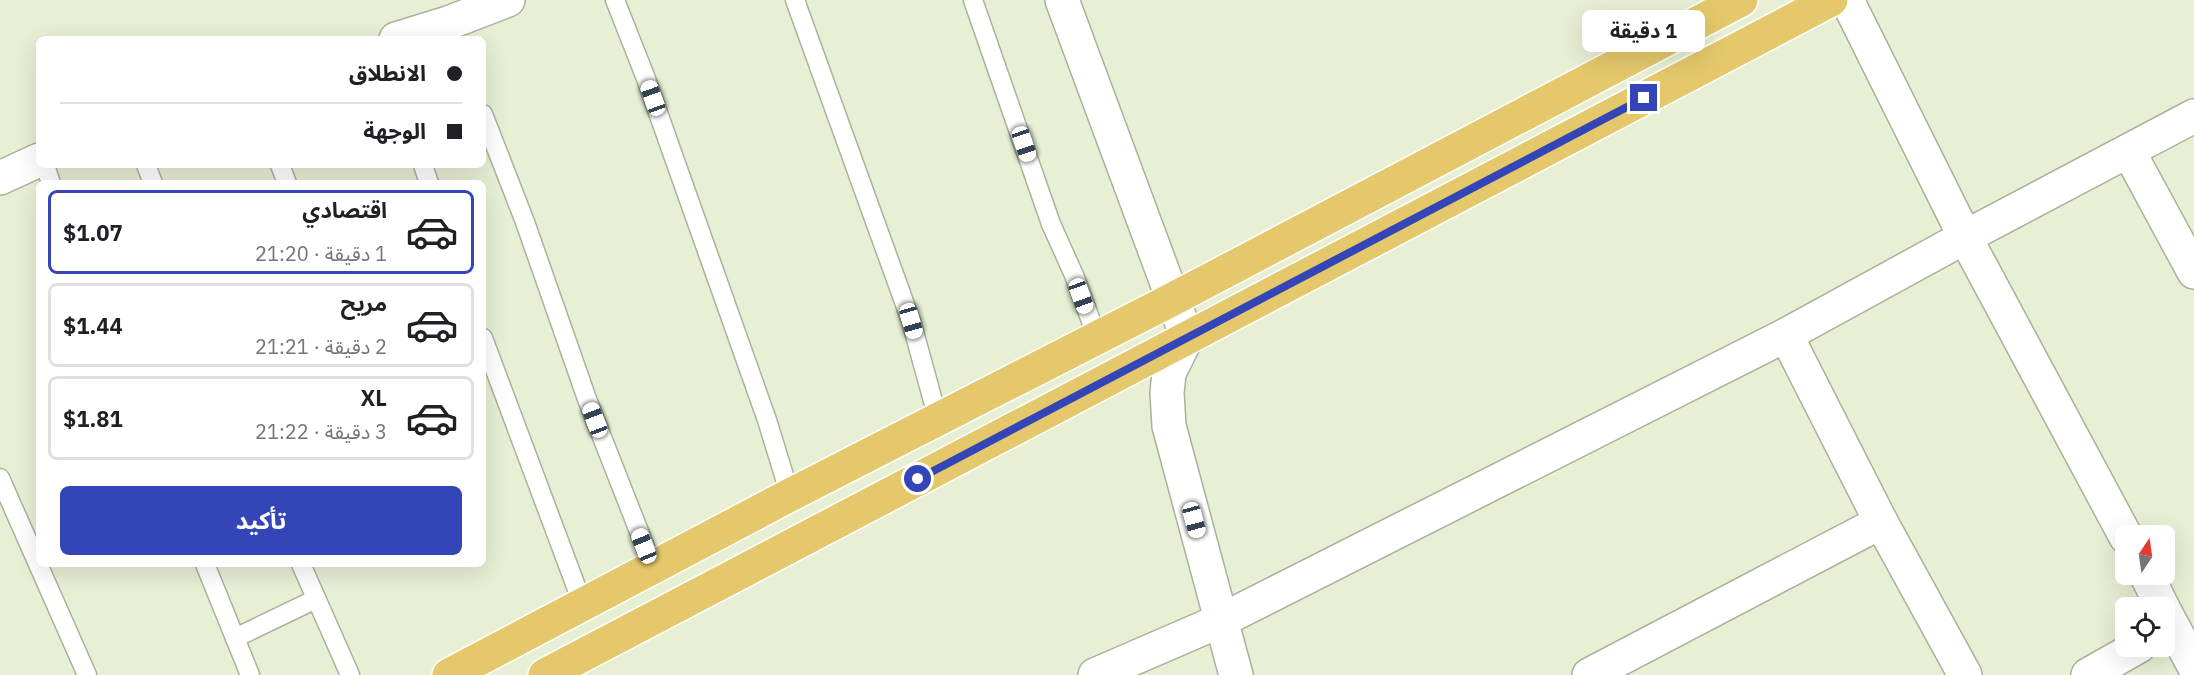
<!DOCTYPE html>
<html lang="ar">
<head>
<meta charset="utf-8">
<style>
	:root { --surface:#fff; --page:#f2f2f2; --text:#202124; --muted:#757577; --line:#e0e0e0; --accent:#3445b7 }
	body { margin:0; font-family:"IBM Plex Sans","Noto Sans Arabic",sans-serif; background:var(--page); color:var(--text); direction:rtl; height:100vh; display:flex; flex-direction:column; font-size:22px; white-space:nowrap }
	* { box-sizing:border-box; margin:0 }
	p { font-size:20px; color:var(--muted) }
	.icon { flex:none; width:33px; height:33px; fill:none; stroke:currentColor; stroke-width:2; stroke-linecap:round; stroke-linejoin:round }
	.map { position:relative; flex:1; overflow:hidden; direction:ltr }
	.sheet { position:absolute; left:36px; top:180px; width:450px; height:387px; display:flex; flex-direction:column; background:var(--surface); border-radius:9px; box-shadow:0 6px 24px #0002; direction:rtl }
	.sheet>* { flex:none }
	.hud { position:absolute; left:36px; top:36px; width:450px; height:132px; border-radius:9px; box-shadow:0 6px 24px #0002; direction:rtl; display:grid; align-content:center; height:132px; padding:0 24px; background:var(--surface) }
	.needle { width:39px; rotate:13deg }
	.fabs { position:absolute; left:2115px; top:525px; display:grid; gap:12px }
	.fabs a { display:grid; place-items:center; width:60px; height:60px; border-radius:9px; background:var(--surface); box-shadow:0 6px 24px #0002; font-size:30px }
	.end { position:absolute; width:27px; height:27px; margin:-14px; border:8px solid #3445b7; background:#fff; box-shadow:0 0 0 3px #fff }
	.from { border-radius:50% }
	.bubble { position:absolute; height:42px; border-radius:9px; background:var(--surface); box-shadow:0 6px 24px #0002; font-size:20px; font-weight:700; line-height:42px; text-align:center; direction:rtl }
	.car { position:absolute; width:18px; height:36px; margin:-18px -9px; border-radius:8px; box-shadow:0 0 4px 2px #0007; background:linear-gradient(#fff 24%,#345 0 40%,#fff 0 76%,#345 0 86%,#fff 0) }
	.hud b { display:flex; align-items:center; gap:21px; height:57px; font-size:22px }
	.hud b+b { border-top:2px solid var(--line) }
	.hud i { width:15px; height:15px; background:var(--text) }
	ul { padding:10px 0 0; list-style:none }
	li { display:flex; align-items:center; gap:18px; height:84px; margin:0 12px 9px; padding:0 12px; border:3px solid var(--line); border-radius:9px }
	li div { flex:1 }
	li b { display:block; font-size:22px }
	li em { font-style:normal; font-weight:700 }
	li.active { border-color:var(--accent) }
	li>.icon { width:54px; height:54px; stroke-width:1.5 }
	.cta { display:flex; gap:12px; margin-top:auto; padding:12px 24px }
	.cta a { flex:1; height:69px; border-radius:9px; background:var(--accent); color:#fff; font-size:24px; font-weight:700; line-height:69px; text-align:center }
	.map>svg:first-child { display:block }
	.lines { fill:none; stroke-linecap:round; stroke-linejoin:round }
	.service-casing { stroke:#aab299; stroke-width:21 }
	.minor-casing { stroke:#aab299; stroke-width:36 }
	.tertiary-casing { stroke:#aab299; stroke-width:36 }
	.trunk-casing { stroke:#fff; stroke-width:36 }
	.service { stroke:#fff; stroke-width:18 }
	.minor { stroke:#fff; stroke-width:33 }
	.tertiary { stroke:#fff; stroke-width:33 }
	.trunk { stroke:#e4c86b; stroke-width:33 }
	.route { stroke:#3445b7; stroke-width:8 }
</style>
</head>
<body>
<div class="map">
<svg width="2194" height="675" viewBox="0 0 2194 675">
	<rect width="100%" height="100%" fill="#e7efd5"/>
	<g class="lines">
		<g class="service-casing">
			<g id="service">
				<polyline points="615,0 645,76 767,420 790,495"/>
				<polyline points="795,0 911,321 938,419"/>
				<polyline points="973,0 1051,224 1074,275 1097,337"/>
				<polyline points="483,114 525,222 587,399 653,567"/>
				<polyline points="45,165 51,183"/>
				<polyline points="146,165 153,183"/>
				<polyline points="280,165 287,183"/>
				<polyline points="423,165 429,183"/>
				<polyline points="483,338 583,605"/>
				<polyline points="0,478 87,675"/>
				<polyline points="205,564 250,675"/>
				<polyline points="301,564 350,675"/>
				<polyline points="235,638 316,599"/>
			</g>
		</g>
		<g class="minor-casing">
			<g id="minor">
				<polyline points="1062,0 1187,337"/>
				<polyline points="1847,0 1965,237 2126,537"/>
				<polyline points="396,39 448,23 508,0"/>
				<polyline points="2129,152 2194,272"/>
				<polyline points="0,178 39,160"/>
				<polyline points="1786,335 1881,522 1965,675"/>
				<polyline points="2146,574 2163,608"/>
				<polyline points="2164,610 2194,666"/>
				<polyline points="1095,675 1222,620 1786,335 1965,237 2194,116"/>
				<polyline points="1589,675 1881,522"/>
				<polyline points="2088,675 2139,646"/>
			</g>
		</g>
		<g class="tertiary-casing">
			<polyline id="tertiary" points="1187,337 1169,373 1167,393 1169,426 1236,675"/>
		</g>
		<g class="trunk-casing">
			<g id="trunk">
				<polyline points="449,675 790,495 1173,299 1741,0"/>
				<polyline points="545,675 1831,0"/>
			</g>
		</g>
		<use href="#service" class="service"/>
		<use href="#minor" class="minor"/>
		<use href="#tertiary" class="tertiary"/>
		<use href="#trunk" class="trunk"/>
	</g>
	<g class="lines">
		<polyline class="route" points="918,479 1644,98"/>
	</g>
</svg>
<div class="fabs">
<a><svg class="needle" viewBox="-14 -14 28 28"><path d="M0-13l5 13h-10z" fill="#e53935"/><path d="M0 13l5-13h-10z" fill="#757577"/></svg></a>
<a><svg class="icon" aria-label="locate" viewBox="0 0 24 24"><circle cx="12" cy="12" r="6"/><path d="M12 2v4M12 18v4M2 12h4M18 12h4"/></svg></a>
</div>
<i class="end from" style="left:918px;top:479px"></i>
<i class="end" style="left:1644px;top:98px"></i>
<div class="bubble" style="left:1582px;top:10px;width:123px">1 دقيقة</div>
<i class="car" style="left:653px;top:98px;rotate:340deg"></i>
<i class="car" style="left:1024px;top:144px;rotate:161deg"></i>
<i class="car" style="left:1081px;top:296px;rotate:160deg"></i>
<i class="car" style="left:911px;top:321px;rotate:164deg"></i>
<i class="car" style="left:595px;top:420px;rotate:339deg"></i>
<i class="car" style="left:1194px;top:520px;rotate:165deg"></i>
<i class="car" style="left:644px;top:546px;rotate:338deg"></i>
<div class="hud">
<b><i class="from"></i>الانطلاق</b>
<b><i></i>الوجهة</b>
</div>
<section class="sheet">
<ul>
<li class="active"><svg class="icon" aria-label="car" viewBox="0 0 24 24"><path d="M5 17H2v-5l4-1 3-4h7l3 4 3 1v5h-3M9 17h6M6 11h13"/><circle cx="7" cy="17" r="2"/><circle cx="17" cy="17" r="2"/></svg><div><b>اقتصادي</b><p>1 دقيقة · 21:20</p></div><em>$1.07</em></li>
<li><svg class="icon" aria-label="car" viewBox="0 0 24 24"><path d="M5 17H2v-5l4-1 3-4h7l3 4 3 1v5h-3M9 17h6M6 11h13"/><circle cx="7" cy="17" r="2"/><circle cx="17" cy="17" r="2"/></svg><div><b>مريح</b><p>2 دقيقة · 21:21</p></div><em>$1.44</em></li>
<li><svg class="icon" aria-label="car" viewBox="0 0 24 24"><path d="M5 17H2v-5l4-1 3-4h7l3 4 3 1v5h-3M9 17h6M6 11h13"/><circle cx="7" cy="17" r="2"/><circle cx="17" cy="17" r="2"/></svg><div><b>XL</b><p>3 دقيقة · 21:22</p></div><em>$1.81</em></li>
</ul>
<div class="cta"><a>تأكيد</a></div>
</section>
</div>
</body>
</html>
